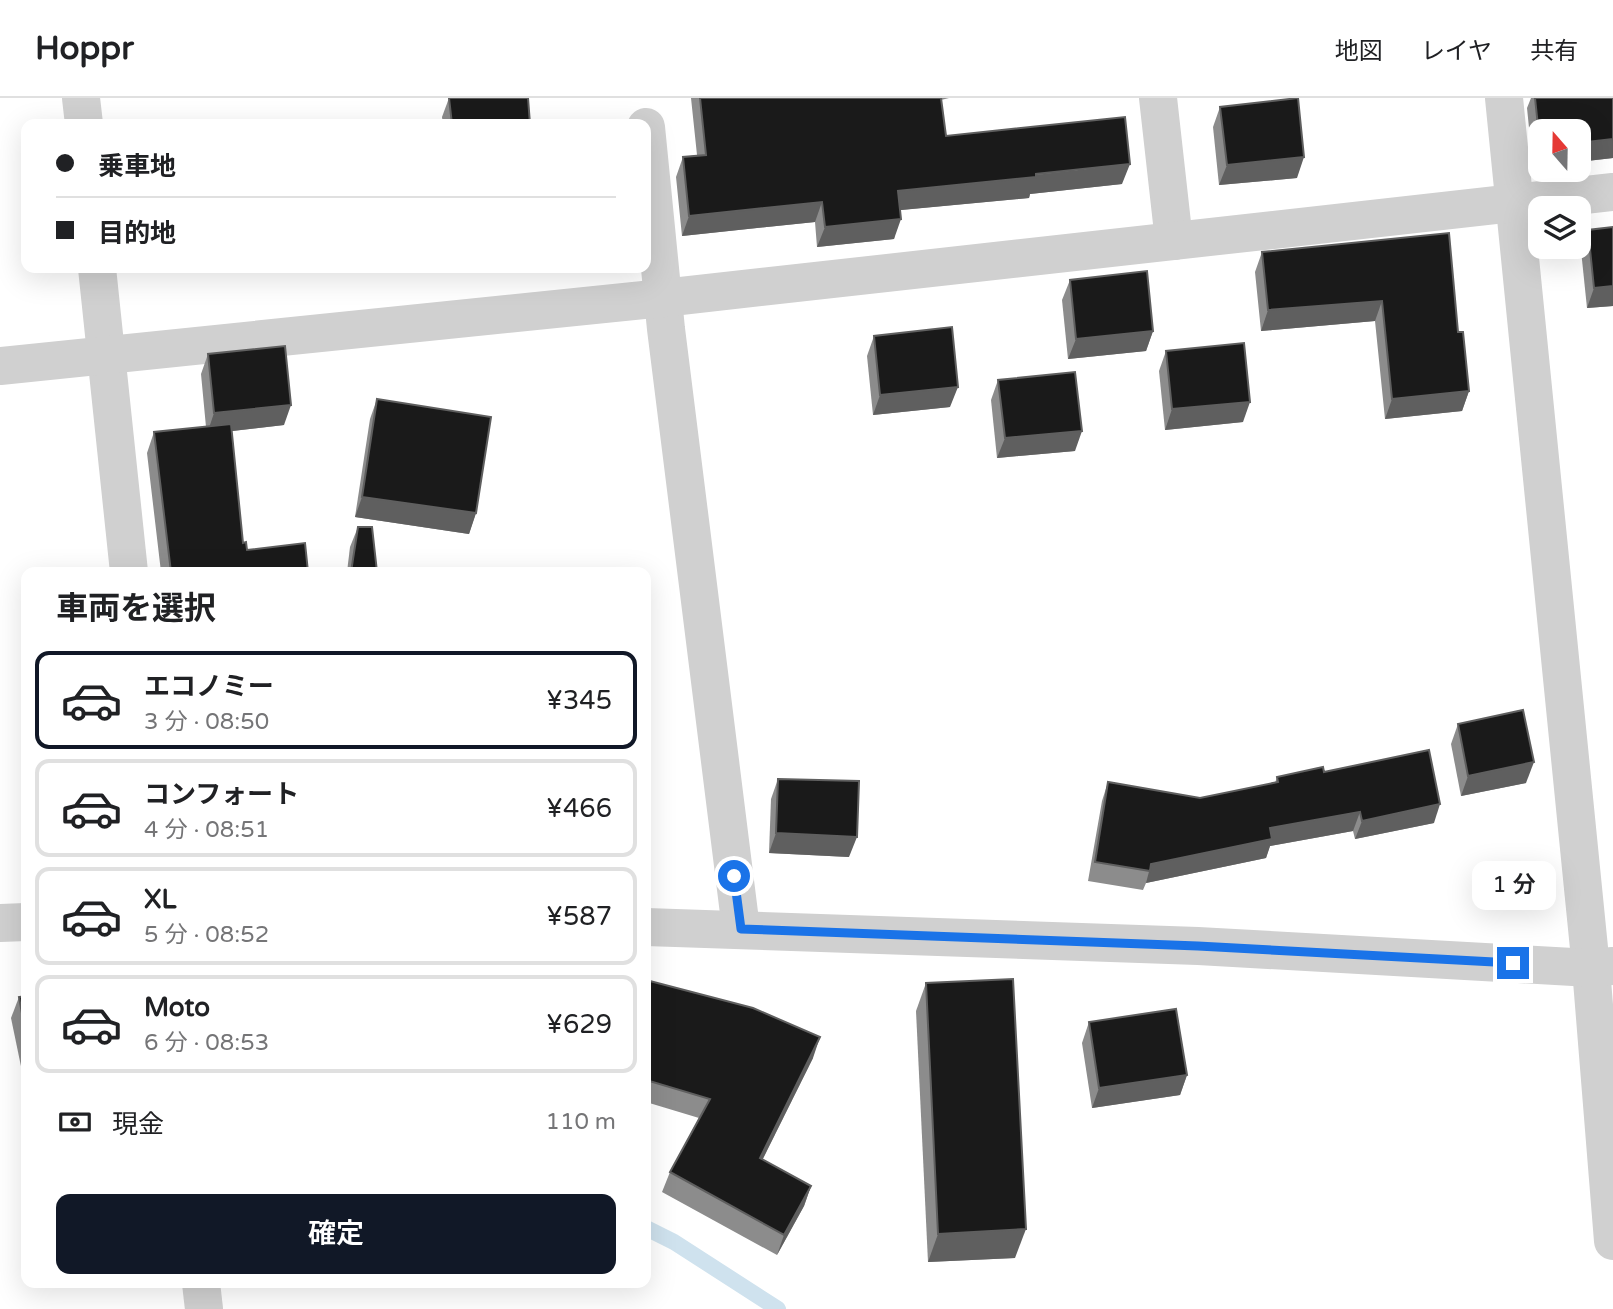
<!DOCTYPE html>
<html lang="ja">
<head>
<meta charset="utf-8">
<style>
	:root { --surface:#fff; --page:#f6f6f6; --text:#202124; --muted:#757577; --line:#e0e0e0; --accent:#111827 }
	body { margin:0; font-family:"Varela Round","Noto Sans JP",sans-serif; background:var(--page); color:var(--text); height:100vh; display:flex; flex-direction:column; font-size:26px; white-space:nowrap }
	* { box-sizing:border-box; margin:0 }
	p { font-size:23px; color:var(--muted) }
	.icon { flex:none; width:38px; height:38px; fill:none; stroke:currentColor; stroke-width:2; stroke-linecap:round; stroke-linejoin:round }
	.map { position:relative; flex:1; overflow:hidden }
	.panel { position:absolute; left:21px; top:469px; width:630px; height:721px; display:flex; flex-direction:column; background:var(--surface); border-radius:14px; box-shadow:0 7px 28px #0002 }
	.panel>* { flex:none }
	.top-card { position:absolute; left:21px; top:21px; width:630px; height:154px; border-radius:14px; box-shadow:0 7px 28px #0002; display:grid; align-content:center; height:154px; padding:0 35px; background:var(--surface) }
	.needle { width:46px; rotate:340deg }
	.buttons { position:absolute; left:1528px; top:21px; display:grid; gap:14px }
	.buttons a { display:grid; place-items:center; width:63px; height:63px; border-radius:14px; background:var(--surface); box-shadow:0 7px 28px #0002; font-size:35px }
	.end { position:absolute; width:32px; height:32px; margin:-16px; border:9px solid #1a73e8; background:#fff; box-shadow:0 0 0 4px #fff }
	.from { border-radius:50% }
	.bubble { position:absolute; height:49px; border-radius:14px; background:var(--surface); box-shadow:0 7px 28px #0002; font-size:23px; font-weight:600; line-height:49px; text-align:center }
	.top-card b { display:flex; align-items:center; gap:24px; height:66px; font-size:26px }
	.top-card b+b { border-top:2px solid var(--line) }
	.top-card i { width:18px; height:18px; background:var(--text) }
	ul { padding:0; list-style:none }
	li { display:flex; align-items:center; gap:21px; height:98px; margin:0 14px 10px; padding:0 21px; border:4px solid var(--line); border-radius:14px }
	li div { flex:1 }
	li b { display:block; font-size:26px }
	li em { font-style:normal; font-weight:600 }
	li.active { border-color:var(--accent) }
	li>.icon { width:63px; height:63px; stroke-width:1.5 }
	h2 { padding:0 35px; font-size:32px; line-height:84px }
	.pay { display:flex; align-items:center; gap:18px; height:77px; padding:0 35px; font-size:26px }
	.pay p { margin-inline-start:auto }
	.button { display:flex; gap:14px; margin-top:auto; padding:14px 35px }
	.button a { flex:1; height:80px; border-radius:14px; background:var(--accent); color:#fff; font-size:28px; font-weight:600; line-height:80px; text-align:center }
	header { display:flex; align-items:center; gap:42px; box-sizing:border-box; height:98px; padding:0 35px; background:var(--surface); border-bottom:2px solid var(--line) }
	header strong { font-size:33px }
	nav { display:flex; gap:38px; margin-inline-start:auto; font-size:24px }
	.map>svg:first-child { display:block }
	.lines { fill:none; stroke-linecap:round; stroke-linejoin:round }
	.stream { stroke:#cfe2ee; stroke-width:16 }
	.minor { stroke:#d0d0d0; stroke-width:38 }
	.wall { fill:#8c8c8c }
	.shaded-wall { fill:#5f5f5f }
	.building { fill:#1a1a1a; stroke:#5f5f5f; stroke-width:2 }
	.route { stroke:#1a73e8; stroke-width:9 }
</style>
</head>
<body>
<header>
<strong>Hoppr</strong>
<nav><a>地図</a><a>レイヤ</a><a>共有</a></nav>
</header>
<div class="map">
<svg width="1613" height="1211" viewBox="0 0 1613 1211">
	<rect width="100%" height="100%" fill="#fff"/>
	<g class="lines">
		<polyline class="stream" points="646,1130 674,1144 778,1211"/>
		<g class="minor">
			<polyline points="81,0 84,26"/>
			<polyline points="1158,0 1174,143"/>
			<polyline points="1504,0 1591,870 1613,1143"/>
			<polyline points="646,29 666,231 741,831"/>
			<polyline points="97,170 129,474"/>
			<polyline points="0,268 663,200 1613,94"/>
			<polyline points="0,825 26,824"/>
			<polyline points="646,829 1198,848 1591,870 1613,868"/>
			<polyline points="201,1185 204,1211"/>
		</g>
	</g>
	<g class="wall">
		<polygon points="449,0 528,0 530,26 443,26 442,19"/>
		<polygon points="691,0 949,0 941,2 946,38 1122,86 1030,96 1029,100 900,112 894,141 817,149 815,124 682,138 676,79 683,59 697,57"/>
		<polygon points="1531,0 1613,0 1613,60 1578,64 1540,33 1540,69 1533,69 1527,10"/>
		<polygon points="1220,9 1297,80 1219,87 1213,29"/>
		<polygon points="1588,132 1613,208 1587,210 1581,152"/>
		<polygon points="1262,154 1458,234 1469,293 1462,313 1385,321 1375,223 1261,233 1255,174"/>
		<polygon points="1070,182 1153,233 1146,253 1068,261 1062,202"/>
		<polygon points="874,238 950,309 873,317 867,258"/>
		<polygon points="1166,253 1243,324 1165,332 1159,273"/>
		<polygon points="208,256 284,327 232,333 243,445 247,452 308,474 161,474 147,355 154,334 206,329 201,276"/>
		<polygon points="998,282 1075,353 997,360 991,302"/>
		<polygon points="377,301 476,415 469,436 355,419 370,321"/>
		<polygon points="358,429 377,474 347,474 350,449"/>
		<polygon points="1458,626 1526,685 1461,698 1451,646"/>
		<polygon points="1324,674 1434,725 1355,741 1353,733 1270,748 1266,760 1146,785 1143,792 1088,783 1102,703 1108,684 1200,700 1275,685 1277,679"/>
		<polygon points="778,681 849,759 769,755 771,701"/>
		<polygon points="646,882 813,960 762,1062 811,1088 804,1108 777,1157 662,1094 670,1074 699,1020 646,1004"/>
		<polygon points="926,885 1015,1160 928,1164 916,913"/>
		<polygon points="26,898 26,977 23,978 11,920 19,899"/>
		<polygon points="1089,924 1187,977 1180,997 1092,1010 1082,945"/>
	</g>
	<g class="shaded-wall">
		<polygon points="1613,41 1613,60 1578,64 1578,45"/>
		<polygon points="1540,50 1540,69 1533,69"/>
		<polygon points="1304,59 1297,80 1219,87 1227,67"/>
		<polygon points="1130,66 1122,86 1030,96 1029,100 891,113 898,93"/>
		<polygon points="822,104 815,124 682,138 689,118"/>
		<polygon points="901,121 894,141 817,149 825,129"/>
		<polygon points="1613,188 1613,208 1587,210 1594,190"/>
		<polygon points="1382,203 1375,223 1261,233 1268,212"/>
		<polygon points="1153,233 1146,253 1068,261 1076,241"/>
		<polygon points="958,289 950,309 873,317 880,297"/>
		<polygon points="1469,293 1462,313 1385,321 1392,301"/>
		<polygon points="1250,304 1243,324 1165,332 1172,311"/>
		<polygon points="291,307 284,327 207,336 214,315"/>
		<polygon points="1082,333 1075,353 997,360 1005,340"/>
		<polygon points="362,399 476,415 469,436 355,419"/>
		<polygon points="1534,664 1526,685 1461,698 1468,678"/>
		<polygon points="1440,706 1434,725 1355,741 1362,723"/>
		<polygon points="1360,714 1353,733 1270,748 1266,760 1146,785 1151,766 1270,730"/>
		<polygon points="776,735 857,739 849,759 769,755"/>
		<polygon points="820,939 813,960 753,1081 760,1060"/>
		<polygon points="1187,977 1180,997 1092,1010 1099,990"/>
		<polygon points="811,1088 804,1108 777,1157 784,1137"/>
		<polygon points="1026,1131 1015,1160 928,1164 938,1136"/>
	</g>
	<g class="building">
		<polygon points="449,0 528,0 530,26 452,26"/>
		<polygon points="700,0 941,0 946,38 1125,19 1130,66 1036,76 1036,79 898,93 901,121 825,129 822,104 689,118 683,59 706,57"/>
		<polygon points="1298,0 1304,59 1227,67 1220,9"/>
		<polygon points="1535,0 1613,0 1613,41 1578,45 1578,33 1540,33 1540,47"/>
		<polygon points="1613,129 1613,188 1594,190 1588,132"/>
		<polygon points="1449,135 1458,234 1463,234 1469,293 1392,301 1382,203 1268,212 1262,154"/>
		<polygon points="1147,173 1153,233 1076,241 1070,182"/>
		<polygon points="952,229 958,289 880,297 874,238"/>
		<polygon points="1244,245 1250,304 1172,311 1166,253"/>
		<polygon points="285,248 291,307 214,315 208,256"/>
		<polygon points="1075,274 1082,333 1005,340 998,282"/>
		<polygon points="377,301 491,319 476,415 362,399"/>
		<polygon points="231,326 243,445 246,444 247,452 305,445 308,474 171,474 154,334"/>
		<polygon points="358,429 372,429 377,474 351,474"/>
		<polygon points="1523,612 1534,664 1468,678 1458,626"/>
		<polygon points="1429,652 1440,706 1362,723 1360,714 1270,730 1272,741 1151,766 1150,773 1095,764 1108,684 1200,700 1278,684 1277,679 1323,669 1324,674"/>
		<polygon points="778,681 859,683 857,739 776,735"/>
		<polygon points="1013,881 1026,1131 938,1136 926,885"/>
		<polygon points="646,882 753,910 820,939 760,1060 811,1088 784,1137 670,1074 710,1001 646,982"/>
		<polygon points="26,898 26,937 19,899"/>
		<polygon points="1176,911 1187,977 1099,990 1089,924"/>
	</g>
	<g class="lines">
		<polyline class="route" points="734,778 741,831 1198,848 1513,865"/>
	</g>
</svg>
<div class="buttons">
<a><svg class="needle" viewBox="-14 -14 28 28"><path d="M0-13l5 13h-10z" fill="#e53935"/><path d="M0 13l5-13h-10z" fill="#757577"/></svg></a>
<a><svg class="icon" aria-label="layers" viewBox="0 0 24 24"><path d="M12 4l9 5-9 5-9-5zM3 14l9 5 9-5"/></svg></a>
</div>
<i class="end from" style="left:734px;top:778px"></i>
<i class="end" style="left:1513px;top:865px"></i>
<div class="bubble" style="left:1472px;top:763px;width:84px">1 分</div>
<div class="top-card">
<b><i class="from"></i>乗車地</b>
<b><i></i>目的地</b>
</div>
<section class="panel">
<h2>車両を選択</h2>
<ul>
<li class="active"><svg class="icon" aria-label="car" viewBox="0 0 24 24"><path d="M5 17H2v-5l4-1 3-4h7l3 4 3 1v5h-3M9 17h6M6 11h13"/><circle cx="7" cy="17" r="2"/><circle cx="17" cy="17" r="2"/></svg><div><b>エコノミー</b><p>3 分 · 08:50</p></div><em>¥345</em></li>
<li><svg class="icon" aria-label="car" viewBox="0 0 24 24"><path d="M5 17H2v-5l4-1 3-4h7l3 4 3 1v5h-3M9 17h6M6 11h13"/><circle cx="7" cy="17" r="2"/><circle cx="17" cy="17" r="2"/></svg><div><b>コンフォート</b><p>4 分 · 08:51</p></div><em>¥466</em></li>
<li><svg class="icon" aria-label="car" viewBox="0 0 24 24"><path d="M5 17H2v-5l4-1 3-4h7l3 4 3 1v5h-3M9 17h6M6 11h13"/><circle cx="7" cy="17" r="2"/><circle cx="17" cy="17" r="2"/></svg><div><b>XL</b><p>5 分 · 08:52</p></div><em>¥587</em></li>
<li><svg class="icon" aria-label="car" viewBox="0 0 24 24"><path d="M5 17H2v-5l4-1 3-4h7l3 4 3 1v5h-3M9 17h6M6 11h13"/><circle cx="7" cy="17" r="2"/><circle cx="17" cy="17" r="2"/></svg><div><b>Moto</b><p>6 分 · 08:53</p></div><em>¥629</em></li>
</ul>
<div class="pay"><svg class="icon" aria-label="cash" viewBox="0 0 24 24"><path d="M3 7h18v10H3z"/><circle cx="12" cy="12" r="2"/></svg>現金<p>110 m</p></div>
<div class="button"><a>確定</a></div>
</section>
</div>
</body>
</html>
